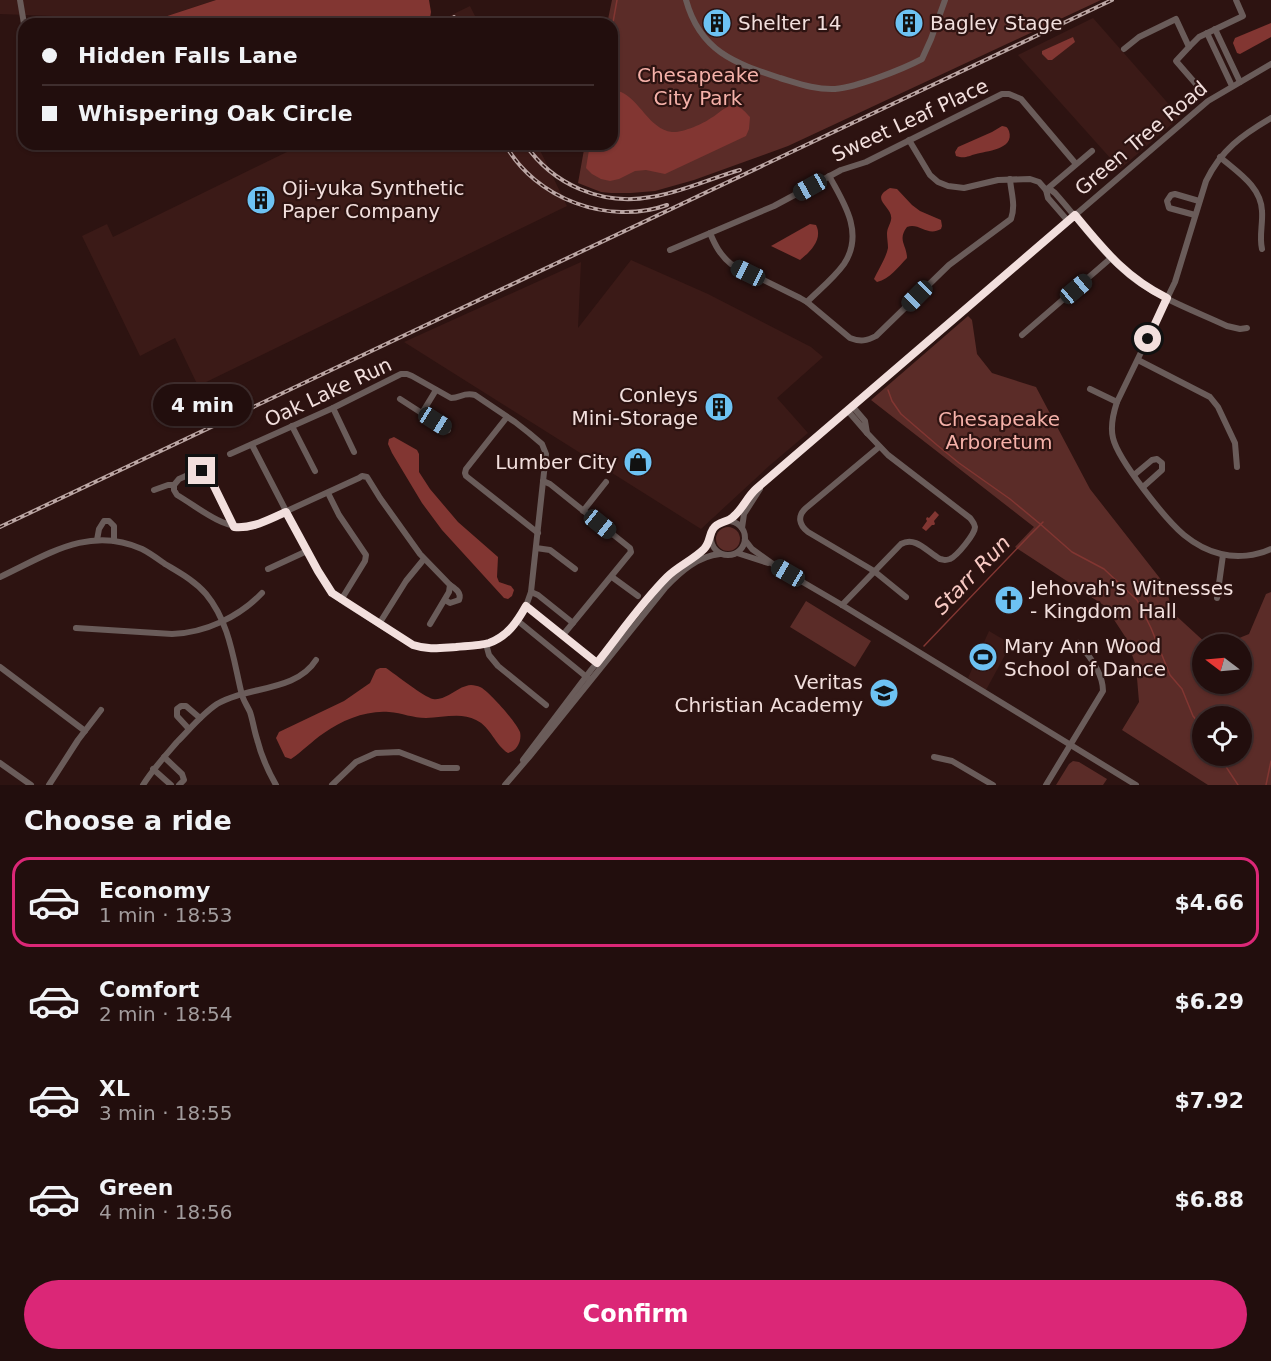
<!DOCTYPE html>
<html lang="en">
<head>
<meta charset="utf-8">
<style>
	:root { --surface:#220e0d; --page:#2e1c1b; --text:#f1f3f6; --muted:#a29c9d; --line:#3f2e2e; --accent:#db2777 }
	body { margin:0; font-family:"DejaVu Sans",sans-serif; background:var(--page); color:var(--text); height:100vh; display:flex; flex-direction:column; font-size:22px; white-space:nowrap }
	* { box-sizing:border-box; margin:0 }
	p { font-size:20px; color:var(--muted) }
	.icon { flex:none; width:33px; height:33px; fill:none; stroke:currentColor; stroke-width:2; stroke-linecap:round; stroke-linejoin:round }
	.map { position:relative; height:785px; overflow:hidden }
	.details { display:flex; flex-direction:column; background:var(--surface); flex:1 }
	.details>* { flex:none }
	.hud { position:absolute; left:18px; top:18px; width:600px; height:132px; border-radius:18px; box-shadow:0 2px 4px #0004,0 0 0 2px var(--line); display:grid; align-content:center; height:132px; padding:0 24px; background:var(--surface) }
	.needle { width:39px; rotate:286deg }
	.controls { position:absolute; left:1192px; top:634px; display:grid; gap:12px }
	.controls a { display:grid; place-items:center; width:60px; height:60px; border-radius:50%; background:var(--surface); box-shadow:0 2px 4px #0004,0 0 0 2px var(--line); font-size:30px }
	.end { position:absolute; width:27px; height:27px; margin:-14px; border:8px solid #f2dfdd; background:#111; box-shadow:0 0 0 3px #111 }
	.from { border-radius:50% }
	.bubble { position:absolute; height:42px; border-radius:21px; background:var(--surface); box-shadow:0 2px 4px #0004,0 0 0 2px var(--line); font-size:20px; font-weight:700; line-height:42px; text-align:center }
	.car { position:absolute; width:18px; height:36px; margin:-18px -9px; border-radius:8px; box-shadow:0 0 4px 2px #0007; background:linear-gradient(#222 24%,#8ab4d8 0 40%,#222 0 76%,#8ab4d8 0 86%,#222 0) }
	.hud b { display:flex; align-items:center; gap:21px; height:57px; font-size:22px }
	.hud b+b { border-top:2px solid var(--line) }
	.hud i { width:15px; height:15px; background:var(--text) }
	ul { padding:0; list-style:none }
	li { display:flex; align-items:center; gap:18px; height:90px; margin:0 12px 9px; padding:0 12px; border:3px solid transparent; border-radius:18px }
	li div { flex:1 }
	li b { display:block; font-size:22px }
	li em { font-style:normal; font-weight:700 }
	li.on { border-color:var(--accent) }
	li>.icon { width:54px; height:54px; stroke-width:1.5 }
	h2 { padding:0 24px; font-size:27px; line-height:72px }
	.cta { display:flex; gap:12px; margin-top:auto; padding:12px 24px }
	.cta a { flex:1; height:69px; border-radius:36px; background:var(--accent); color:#fff; font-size:24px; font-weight:700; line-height:69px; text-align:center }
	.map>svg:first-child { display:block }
	.built { fill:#3b1a17 }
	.green { fill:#5b2c28; fill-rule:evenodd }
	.water { fill:#823632 }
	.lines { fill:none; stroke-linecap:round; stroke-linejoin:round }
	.stream { stroke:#823632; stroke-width:1.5 }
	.minor { stroke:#6a5c5a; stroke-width:6 }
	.rail-casing { stroke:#bba6a4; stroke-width:4 }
	.rail { stroke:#2d1311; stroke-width:1.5; stroke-dasharray:4.5; stroke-linecap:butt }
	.route { stroke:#f2dfdd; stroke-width:8 }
	.labels { text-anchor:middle; stroke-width:4.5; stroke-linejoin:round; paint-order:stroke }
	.poi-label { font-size:20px; fill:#f2dfdd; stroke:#2d1311; text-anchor:start }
	.park-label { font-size:20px; fill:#f5b1a9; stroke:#2d1311 }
	.street-label { font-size:20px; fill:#f2dfdd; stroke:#2d1311 }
	.water-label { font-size:21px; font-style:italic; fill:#f9cac4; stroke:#2d1311 }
</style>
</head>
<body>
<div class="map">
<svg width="1271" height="785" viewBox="0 0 1271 785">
	<rect width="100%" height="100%" fill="#2d1311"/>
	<g class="built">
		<polygon points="0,0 216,0 155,20 0,14"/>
		<polygon points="470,6 479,24 433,24"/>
		<polygon points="1093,18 1180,117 1120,169 1018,55"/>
		<polygon points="291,144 537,144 567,206 198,386 175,338 140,356 82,236 107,224 113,237 293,149"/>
		<polygon points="631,260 708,294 811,347 823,357 777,398 808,433 769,466 701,529 404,342 581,262 578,328"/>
		<polygon points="989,631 1011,644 986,690 968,678"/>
	</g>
	<g class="green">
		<polygon points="612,0 1101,0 788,146 694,180 655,191 631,193 611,193 601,192 578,183 585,144 612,144 612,24 607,24"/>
		<path d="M968 316 972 320 977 354 992 373 1036 387 1090 489 1166 586 1172 612 1208 645H1203V684H1242V645H1222L1249 634 1266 594 1271 592V785H1208L1122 730 1139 702 1136 666 1126 638 1105 606 1015 547 1034 527 871 400ZM1203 717H1242V756H1203Z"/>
		<circle cx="728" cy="539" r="12"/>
		<polygon points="806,601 871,641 855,667 790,627"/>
		<polygon points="1073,761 1079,762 1107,779 1103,785 1056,785 1069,764"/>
	</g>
	<g class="water">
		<polygon points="216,0 429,0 431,12 429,24 141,24 145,21 155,20"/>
		<polygon points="1271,23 1271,37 1240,54 1237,53 1233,43 1235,38"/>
		<polygon points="1073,37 1075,42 1052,60 1048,60 1042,54 1042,51"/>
		<path d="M612 90C615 91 618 91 621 92 640 100 649 129 672 132 682 133 703 124 711 118 719 114 726 104 735 106 742 107 746 113 750 117L749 129 746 136 665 174 646 170 635 171 619 179 610 181 601 179 592 174 586 168 590 144H612Z"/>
		<path d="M1002 126C1006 127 1007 126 1009 131 1015 150 985 151 976 154 968 156 965 159 956 156L955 152 958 147 992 132Z"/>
		<path d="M890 188 897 189 912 205 920 211 941 220 942 226 941 229C927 237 919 222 907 227 897 240 907 245 907 258 898 267 890 279 877 282L874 279C878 270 886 258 888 248 888 244 887 238 887 234 887 228 890 225 891 220 894 206 868 200 890 188Z"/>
		<path d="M810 224 816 225C823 239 811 251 800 260L771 246Z"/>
		<polygon points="394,437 417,450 419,454 419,472 430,489 458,522 498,557 497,577 499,582 511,586 514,590 512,596 508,599 504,598 442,530 422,503 392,453 388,444 389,439"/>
		<polygon points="935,511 939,515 934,521 935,524 934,525 932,525 926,531 922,528 927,521 926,519 927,517 929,518"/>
		<path d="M380 668H386C395 674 424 697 433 699 447 701 457 686 471 685 474 685 478 686 480 687 488 690 517 723 520 732 522 741 517 751 508 753 495 745 491 727 476 720 461 712 442 718 426 718 413 718 402 713 389 712 367 710 342 720 324 733 312 741 303 751 291 759L285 757 276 738 279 732 344 701 370 683 376 670Z"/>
	</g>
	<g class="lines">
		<g class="stream">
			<polyline points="612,28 617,0"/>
			<polyline points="888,390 892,401 901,414 937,445 959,463 1010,499 1039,523 1072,552 1104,569 1137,600 1151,628 1170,675 1182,689 1193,716 1203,728"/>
			<polyline points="924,646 1029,536 1043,522"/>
			<polyline points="1219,756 1238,785"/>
			<polyline points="1266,785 1271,761"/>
		</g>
		<g class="minor">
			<polyline points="20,0 24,24"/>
			<path d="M686 0C700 51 734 63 780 78 797 83 816 90 835 89 857 87 901 70 922 59L931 39 945 0"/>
			<polyline points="1215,29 1240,82"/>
			<polyline points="1207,33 1232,86"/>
			<polyline points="1189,47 1176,61 1202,91"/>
			<polyline points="1124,49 1139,37 1176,19 1189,47 1199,37 1243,16 1236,0"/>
			<path d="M1271 118C1242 135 1221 150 1206 181L1175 282 1117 402C1113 414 1110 426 1113 438 1118 460 1166 520 1184 535 1195 544 1208 551 1221 554 1237 558 1256 556 1271 549"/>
			<polyline points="909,140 930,175 938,182 948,186 964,188 998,180 1030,179 1039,182 1046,190 1092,151"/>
			<polyline points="62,144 65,147"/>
			<path d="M1220 157C1237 172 1261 186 1262 211 1263 224 1259 236 1262 249"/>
			<polyline points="1195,215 1169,208 1167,201 1171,195 1175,194 1199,201"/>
			<path d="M1068 221 1048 198 1046 190H1051L1055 193C1081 222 1105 258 1137 281 1164 300 1197 312 1227 326L1240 329 1247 328"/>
			<path d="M710 233C715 245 720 255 731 264L800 298 807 302 850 338C860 342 867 341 876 336L949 265 1011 219C1016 205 1011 193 1010 179"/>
			<polyline points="670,250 774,206 841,170 866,162 1002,94 1009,94 1021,99 1076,164"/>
			<path d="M807 302C819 290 834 278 844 264 864 234 845 204 829 176"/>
			<polyline points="1022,335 1111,258"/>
			<polyline points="1138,360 1210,397 1218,407 1235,443 1237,467"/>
			<polyline points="1090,389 1117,402"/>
			<polyline points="400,399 448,430"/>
			<polyline points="333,408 354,452"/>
			<polyline points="848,411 867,433 865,421 853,407"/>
			<polyline points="422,413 436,390"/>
			<polyline points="507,417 466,469 465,473 466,476 538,533"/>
			<polyline points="292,426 315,471"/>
			<path d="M879 447 806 508C797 516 799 525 808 532L874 571 906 597"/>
			<path d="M230 454 333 408 401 374H407L412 376 451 398C461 398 463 392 475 395L515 422 529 433 542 444 546 454 531 592 526 606 515 624 505 633 489 643 434 649 424 648 409 643 347 604 332 593 328 588 298 534 252 445"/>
			<polyline points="1134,475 1152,460 1157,459 1162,463 1162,470 1143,487"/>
			<polyline points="543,481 550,484 630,548 631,552 563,635"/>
			<path d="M174 485V490L177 495C201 509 225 532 254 526L359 478 362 476 367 477 380 498 420 554 450 585 449 592 430 624"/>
			<polyline points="154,490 168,485 174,485 179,479 197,471 206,472 209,476 233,527"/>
			<polyline points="328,493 339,515 366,555 365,561 341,600"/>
			<polyline points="583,511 606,482"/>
			<circle cx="728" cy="538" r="17"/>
			<path d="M728 521C740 513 745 499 756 489L1208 101 1271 64"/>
			<polyline points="742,528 744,514 760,489"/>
			<polyline points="97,540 99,529 104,521 109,521 114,526 114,541"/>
			<polyline points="745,540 752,549 777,567 842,605 1136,785"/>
			<polyline points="536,548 550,550 575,569"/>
			<polyline points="737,553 768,563"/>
			<polyline points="268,569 307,551"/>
			<path d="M0 577C47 555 89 525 142 549 150 553 158 559 165 564 180 573 195 581 206 594 229 622 233 657 241 691 242 699 247 705 250 712 253 721 254 730 257 739 261 755 268 771 276 785"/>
			<polyline points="612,577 638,596"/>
			<polyline points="531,592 538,595 573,623"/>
			<polyline points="1217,598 1223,555"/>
			<path d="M445 600 450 603 459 600C462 593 456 589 450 585"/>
			<path d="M842 605 901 544C916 536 927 552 940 559 945 560 944 561 950 559 957 556 975 534 975 527 974 522 972 521 970 518L888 455 867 433"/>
			<polyline points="526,606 599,664"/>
			<polyline points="518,621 589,679"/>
			<polyline points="379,624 406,581 424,559"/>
			<path d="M76 628 172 634C205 633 239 617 262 593"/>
			<polyline points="486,644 489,655 498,666 546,705"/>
			<polyline points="0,667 85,731"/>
			<polyline points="189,729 177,716 177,709 181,706 186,706 200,718"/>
			<polyline points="164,757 182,774 184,780 179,785"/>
			<polyline points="934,757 952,761 993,785"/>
			<polyline points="523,760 591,670 647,600 669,576 705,548 710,539"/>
			<polyline points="0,763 31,785"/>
			<polyline points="153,769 171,785"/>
			<polyline points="49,785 78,740 101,710"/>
			<path d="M143 785C153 769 165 756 177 742 190 729 202 714 217 704 247 686 296 692 316 660"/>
			<polyline points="332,785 356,762 376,753 399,752 441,768 457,768"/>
			<path d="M505 785 529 757 665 588C680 572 698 556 720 554"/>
			<path d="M1046 785 1103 691C1103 673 1089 655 1078 643"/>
		</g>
		<g class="rail-casing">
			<g id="rail">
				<polyline points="454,17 458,24"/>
				<path d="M505 144C535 199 609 226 667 205"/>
				<path d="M525 144C553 185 602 206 651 197 680 193 711 178 740 170"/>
				<polyline points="0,527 1112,0"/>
			</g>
		</g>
		<use href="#rail" class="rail"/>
	</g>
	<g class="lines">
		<path class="route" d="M202 471 209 476 234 527C253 529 269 519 286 512L318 571 332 593 413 645C428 650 440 648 456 647 466 646 479 646 489 643 507 637 517 622 526 606L597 663C620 634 641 603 667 577 678 566 693 560 704 549 710 543 709 535 713 529 718 521 727 523 733 517 742 510 747 497 756 489L1075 215C1104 250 1125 277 1167 298L1148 339"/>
	</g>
	<defs>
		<g id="building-disc" transform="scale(1.5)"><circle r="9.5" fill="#6dc2f3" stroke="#2d1311"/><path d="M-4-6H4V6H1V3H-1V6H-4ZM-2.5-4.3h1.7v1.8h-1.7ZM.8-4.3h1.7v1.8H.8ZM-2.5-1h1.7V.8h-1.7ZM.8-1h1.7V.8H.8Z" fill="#111"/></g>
		<g id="shop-disc" transform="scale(1.5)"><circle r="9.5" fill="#6dc2f3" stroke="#2d1311"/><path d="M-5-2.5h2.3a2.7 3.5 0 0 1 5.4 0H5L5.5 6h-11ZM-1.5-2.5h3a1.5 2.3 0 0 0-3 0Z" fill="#111"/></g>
		<g id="church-disc" transform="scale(1.5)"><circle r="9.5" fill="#6dc2f3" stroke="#2d1311"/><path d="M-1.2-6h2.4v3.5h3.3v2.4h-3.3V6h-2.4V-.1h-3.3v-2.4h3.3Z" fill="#111"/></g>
		<g id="stadium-disc" transform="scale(1.5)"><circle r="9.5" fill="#6dc2f3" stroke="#2d1311"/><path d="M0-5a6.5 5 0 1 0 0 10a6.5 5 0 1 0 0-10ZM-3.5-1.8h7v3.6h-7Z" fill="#111"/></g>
		<g id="school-disc" transform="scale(1.5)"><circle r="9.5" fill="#6dc2f3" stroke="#2d1311"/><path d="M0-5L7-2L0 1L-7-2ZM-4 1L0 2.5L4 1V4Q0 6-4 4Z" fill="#111"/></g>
	</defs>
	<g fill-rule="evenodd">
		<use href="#building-disc" x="717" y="23"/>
		<use href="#building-disc" x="909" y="23"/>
		<use href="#building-disc" x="261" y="200"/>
		<use href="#building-disc" x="719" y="407"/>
		<use href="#shop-disc" x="638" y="462"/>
		<use href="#church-disc" x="1009" y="600"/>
		<use href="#stadium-disc" x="983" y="657"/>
		<use href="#school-disc" x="884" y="693"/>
	</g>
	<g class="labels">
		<g class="poi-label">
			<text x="738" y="30">Shelter 14</text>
			<text x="930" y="30">Bagley Stage</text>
			<text x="282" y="195">Oji-yuka Synthetic<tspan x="282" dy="23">Paper Company</tspan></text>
			<text x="698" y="402" text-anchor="end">Conleys<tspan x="698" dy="23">Mini-Storage</tspan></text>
			<text x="617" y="469" text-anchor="end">Lumber City</text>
			<text x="1030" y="595">Jehovah's Witnesses<tspan x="1030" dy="23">- Kingdom Hall</tspan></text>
			<text x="1004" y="653">Mary Ann Wood<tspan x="1004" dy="23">School of Dance</tspan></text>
			<text x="863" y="689" text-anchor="end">Veritas<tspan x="863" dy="23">Christian Academy</tspan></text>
		</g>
		<g class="park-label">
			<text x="698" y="82">Chesapeake<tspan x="698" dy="23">City Park</tspan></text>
			<text x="999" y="426">Chesapeake<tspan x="999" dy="23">Arboretum</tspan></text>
		</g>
		<g class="street-label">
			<text transform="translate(910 120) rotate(-25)" y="7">Sweet Leaf Place</text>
			<text transform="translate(1141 138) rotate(-40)" y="7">Green Tree Road</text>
			<text transform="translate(328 392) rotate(-25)" y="7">Oak Lake Run</text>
		</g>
		<g class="water-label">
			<text transform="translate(972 575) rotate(-46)" y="7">Starr Run</text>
		</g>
	</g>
</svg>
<div class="controls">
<a><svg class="needle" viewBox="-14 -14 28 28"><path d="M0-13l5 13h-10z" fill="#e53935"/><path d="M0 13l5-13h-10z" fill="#a29c9d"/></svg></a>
<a><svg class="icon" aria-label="locate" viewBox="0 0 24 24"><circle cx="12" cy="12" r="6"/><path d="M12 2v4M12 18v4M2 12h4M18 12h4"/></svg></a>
</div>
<i class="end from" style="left:1148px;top:339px"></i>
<i class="end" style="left:202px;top:471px"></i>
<div class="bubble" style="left:153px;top:384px;width:99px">4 min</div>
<i class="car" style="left:810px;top:187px;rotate:241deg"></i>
<i class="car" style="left:748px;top:273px;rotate:296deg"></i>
<i class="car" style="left:1076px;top:289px;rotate:50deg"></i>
<i class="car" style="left:917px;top:296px;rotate:225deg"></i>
<i class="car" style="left:435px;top:421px;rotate:122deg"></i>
<i class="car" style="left:600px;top:524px;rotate:129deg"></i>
<i class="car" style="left:788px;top:573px;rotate:300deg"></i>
<div class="hud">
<b><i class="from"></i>Hidden Falls Lane</b>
<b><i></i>Whispering Oak Circle</b>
</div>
</div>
<section class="details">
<h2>Choose a ride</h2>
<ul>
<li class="on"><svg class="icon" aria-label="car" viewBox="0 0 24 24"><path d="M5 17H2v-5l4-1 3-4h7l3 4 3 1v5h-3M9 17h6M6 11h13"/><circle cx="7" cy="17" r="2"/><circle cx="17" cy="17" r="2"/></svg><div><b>Economy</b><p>1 min · 18:53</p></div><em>$4.66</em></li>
<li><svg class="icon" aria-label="car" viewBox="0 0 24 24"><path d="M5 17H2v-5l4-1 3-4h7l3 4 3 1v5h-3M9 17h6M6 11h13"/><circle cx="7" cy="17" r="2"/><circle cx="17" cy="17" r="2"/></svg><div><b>Comfort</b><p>2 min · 18:54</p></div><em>$6.29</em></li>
<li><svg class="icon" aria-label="car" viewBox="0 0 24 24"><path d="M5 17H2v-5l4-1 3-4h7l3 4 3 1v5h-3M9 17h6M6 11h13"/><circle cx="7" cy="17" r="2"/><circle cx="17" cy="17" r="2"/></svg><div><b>XL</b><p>3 min · 18:55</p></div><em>$7.92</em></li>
<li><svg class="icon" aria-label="car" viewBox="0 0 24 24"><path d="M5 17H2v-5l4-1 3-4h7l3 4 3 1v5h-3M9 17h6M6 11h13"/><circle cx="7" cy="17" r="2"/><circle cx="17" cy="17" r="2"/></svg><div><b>Green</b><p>4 min · 18:56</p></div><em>$6.88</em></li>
</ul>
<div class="cta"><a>Confirm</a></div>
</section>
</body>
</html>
